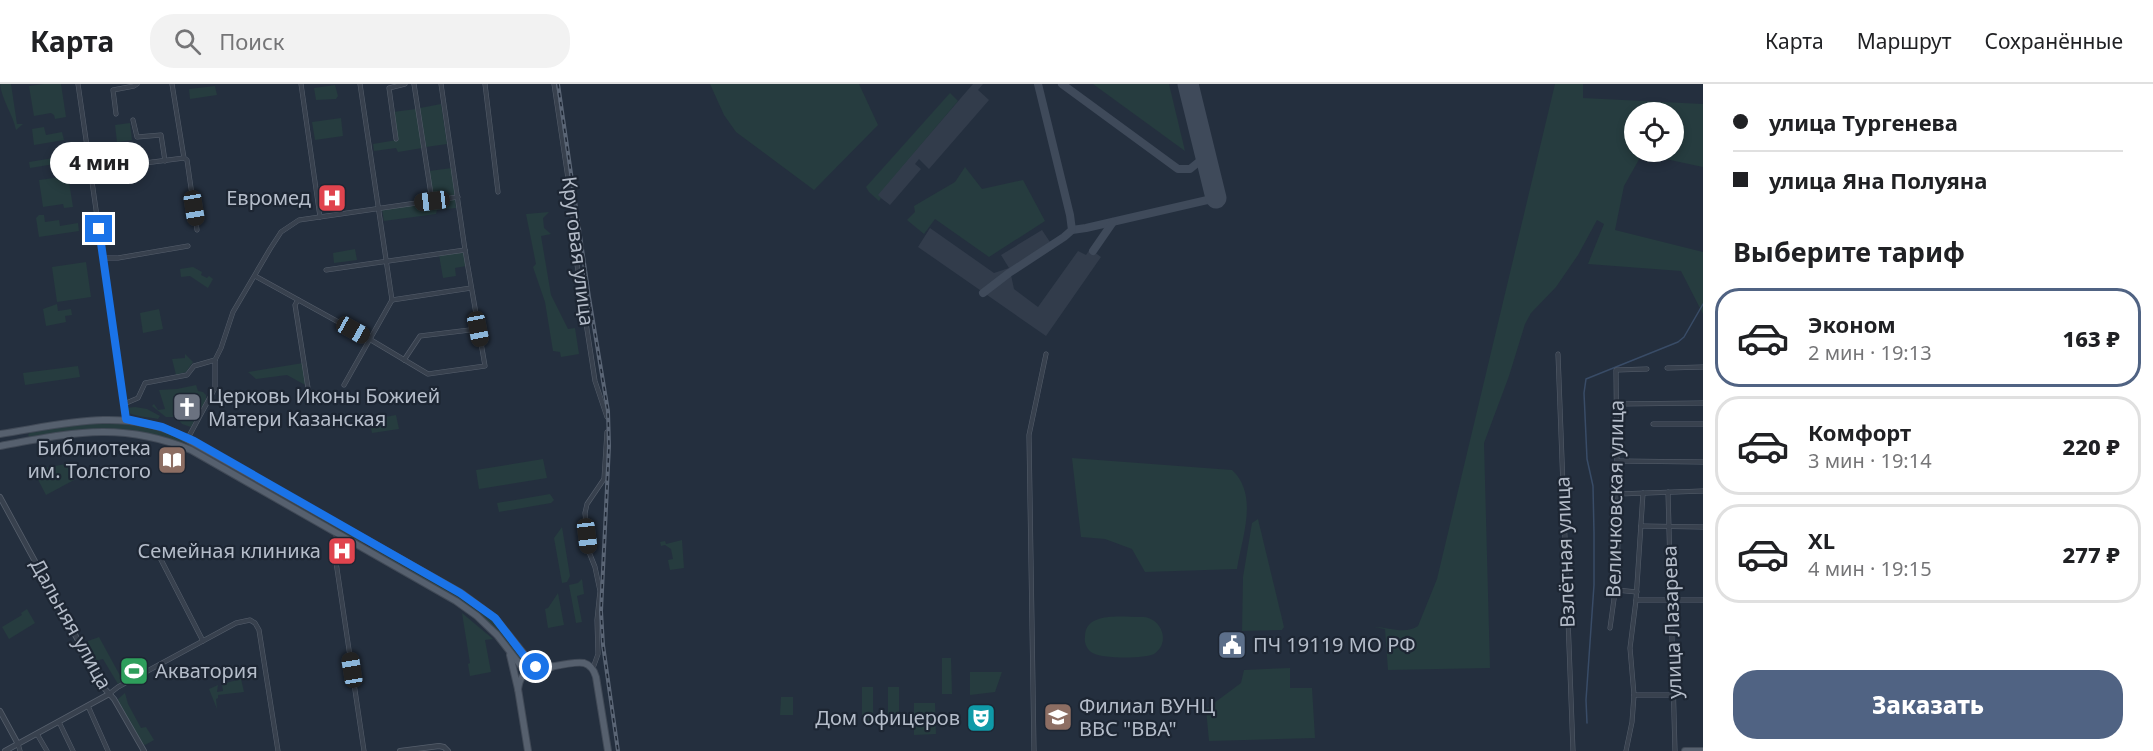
<!DOCTYPE html>
<html lang="ru">
<head>
<meta charset="utf-8">
<style>
	:root { --surface:#fff; --page:#f2f2f2; --text:#202124; --muted:#757577; --line:#e0e0e0; --accent:#506383 }
	body { margin:0; font-family:"Noto Sans",sans-serif; background:var(--page); color:var(--text); height:100vh; display:flex; flex-direction:column; font-size:22px; white-space:nowrap }
	* { box-sizing:border-box; margin:0 }
	p { font-size:20px; color:var(--muted) }
	.icon { flex:none; width:33px; height:33px; fill:none; stroke:currentColor; stroke-width:2; stroke-linecap:round; stroke-linejoin:round }
	.map { position:relative; flex:1; overflow:hidden }
	.side { display:flex; flex-direction:column; background:var(--surface); width:450px }
	.side>* { flex:none }
	.hud { display:grid; align-content:center; height:132px; padding:0 30px; background:var(--surface) }
	.controls { position:absolute; left:1624px; top:18px; display:grid; gap:12px }
	.controls a { display:grid; place-items:center; width:60px; height:60px; border-radius:50%; background:var(--surface); box-shadow:0 3px 9px #0003; font-size:30px }
	.end { position:absolute; width:27px; height:27px; margin:-14px; border:8px solid #1a73e8; background:#fff; box-shadow:0 0 0 3px #fff }
	.from { border-radius:50% }
	.bubble { position:absolute; height:42px; border-radius:21px; background:var(--surface); box-shadow:0 3px 9px #0003; font-size:20px; font-weight:800; line-height:42px; text-align:center }
	.car { position:absolute; width:18px; height:36px; margin:-18px -9px; border-radius:8px; box-shadow:0 0 4px 2px #0007; background:linear-gradient(#222 24%,#8ab4d8 0 40%,#222 0 76%,#8ab4d8 0 86%,#222 0) }
	.hud b { display:flex; align-items:center; gap:21px; height:57px; font-size:22px }
	.hud b+b { border-top:2px solid var(--line) }
	.hud i { width:15px; height:15px; background:var(--text) }
	ul { padding:0; list-style:none }
	li { display:flex; align-items:center; gap:18px; height:99px; margin:0 12px 9px; padding:0 18px; border:3px solid var(--line); border-radius:24px }
	li div { flex:1 }
	li b { display:block; font-size:22px }
	li em { font-style:normal; font-weight:800 }
	li.active { border-color:var(--accent) }
	li>.icon { width:54px; height:54px; stroke-width:1.5 }
	h2 { padding:0 30px; font-size:27px; line-height:72px }
	.action { display:flex; gap:12px; margin-top:auto; padding:12px 30px }
	.action a { flex:1; height:69px; border-radius:24px; background:var(--accent); color:#fff; font-size:24px; font-weight:800; line-height:69px; text-align:center }
	header { display:flex; align-items:center; gap:36px; box-sizing:border-box; height:84px; padding:0 30px; background:var(--surface); border-bottom:2px solid var(--line) }
	header strong { font-size:28px }
	nav { display:flex; gap:33px; margin-inline-start:auto; font-size:21px }
	.search { width:420px; height:54px; background:var(--page); display:flex; align-items:center; gap:15px; box-sizing:border-box; padding:0 21px; border-radius:24px; color:var(--muted); font-size:22px }
	main { display:flex; flex:1; min-height:0 }
	.map>svg:first-child { display:block }
	.airport { fill:#323c4b }
	.green { fill:#263c3f; fill-rule:evenodd }
	.lines { fill:none; stroke-linecap:round; stroke-linejoin:round }
	.stream { stroke:#394c67; stroke-width:1.5 }
	.taxiway { stroke:#3f4a5a; stroke-width:8 }
	.runway { stroke:#3f4a5a; stroke-width:21 }
	.minor-casing { stroke:#565f6c; stroke-width:5 }
	.tertiary-casing { stroke:#565f6c; stroke-width:6 }
	.primary-casing { stroke:#414a57; stroke-width:8 }
	.minor { stroke:#38414e; stroke-width:4 }
	.tertiary { stroke:#38414e; stroke-width:4.5 }
	.primary { stroke:#56606e; stroke-width:6 }
	.rail-casing { stroke:#5a6575; stroke-width:4 }
	.rail { stroke:#1d2633; stroke-width:1.5; stroke-dasharray:4.5; stroke-linecap:butt }
	.route { stroke:#1a73e8; stroke-width:8 }
	.labels { text-anchor:middle; stroke-width:4.5; stroke-linejoin:round; paint-order:stroke }
	.poi-label { font-size:20px; fill:#b4bcc9; stroke:#1d2633; text-anchor:end }
	.street-label { font-size:20px; fill:#b4bcc9; stroke:#1d2633 }
</style>
</head>
<body>
<header>
<strong>Карта</strong>
<div class="search"><svg class="icon" aria-label="search" viewBox="0 0 24 24"><circle cx="10" cy="10" r="6"/><path d="M15 15l6 6"/></svg>Поиск</div>
<nav><a>Карта</a><a>Маршрут</a><a>Сохранённые</a></nav>
</header>
<main>
<div class="map">
<svg width="1703" height="667" viewBox="0 0 1703 667">
	<rect width="100%" height="100%" fill="#242f3e"/>
	<g class="airport">
		<polygon points="973,0 983,0 978,6 989,16 929,85 919,75 915,80 921,85 890,121 877,111"/>
		<polygon points="930,144 994,189 1009,184 1001,171 1042,146 1054,164 1011,191 1014,205 1038,223 1078,167 1086,171 1090,165 1101,173 1046,252 918,163"/>
	</g>
	<g class="green">
		<path d="M0 0H11L17 40H23L16 46C13 30 2 17 0 0Z"/>
		<polygon points="44,0 61,0 66,33 55,35 54,31 51,29 34,32 29,2"/>
		<polygon points="710,0 859,0 878,41 814,106 736,48 724,31"/>
		<polygon points="1093,0 1169,0 1185,67"/>
		<path d="M1555 0H1583V14L1703 20V83L1642 70 1624 102 1615 146 1703 168V230L1681 187 1588 180 1604 140 1597 136 1578 171 1556 203 1531 229 1525 240 1509 292 1484 359 1490 584 1388 586 1385 545 1374 543C1389 543 1405 551 1418 542L1437 495ZM1635 28H1674V68H1635Z"/>
		<polygon points="335,1 338,12 336,15 316,16 314,4"/>
		<polygon points="215,2 217,11 190,15 189,5"/>
		<polygon points="950,9 958,17 878,111 881,114 879,117 869,108 866,103"/>
		<polygon points="441,20 447,60 426,63 420,24"/>
		<polygon points="416,25 422,64 398,68 396,64 374,67 373,60 397,56 393,28"/>
		<polygon points="341,34 343,52 315,56 312,38"/>
		<polygon points="130,39 132,56 117,58 115,41"/>
		<polygon points="44,43 46,51 62,48 64,56 34,61 32,45"/>
		<polygon points="78,70 67,78 30,84 29,78"/>
		<polygon points="965,83 982,105 1023,96 1045,137 989,173 935,135 924,150 907,136 915,128 914,122 955,98"/>
		<polygon points="452,84 456,111 433,115 429,87"/>
		<polygon points="68,92 73,123 64,124 63,120 43,123 39,96"/>
		<polygon points="455,114 456,124 437,126 436,130 384,137 382,125"/>
		<polygon points="549,128 543,134 544,144 551,150 541,152 551,211 568,245 575,244 579,270 561,273 560,268 553,267 545,218 533,183 536,180 526,130"/>
		<polygon points="39,131 44,131 45,138 59,136 60,142 78,139 79,147 39,153 36,134"/>
		<polygon points="355,165 357,176 334,179 333,169"/>
		<polygon points="463,167 466,182 455,184 456,192 443,194 439,171"/>
		<polygon points="86,178 91,213 57,218 52,183"/>
		<polygon points="193,183 202,188 201,191 207,194 209,192 213,195 208,204 190,192 181,193 180,185"/>
		<polygon points="57,220 58,227 71,225 72,231 65,232 66,238 46,242 43,225"/>
		<polygon points="159,225 163,245 143,249 140,229"/>
		<polygon points="185,270 193,278 186,288 176,291 172,275 185,274"/>
		<polygon points="303,279 307,302 287,291 256,295 248,288"/>
		<polygon points="78,282 80,293 25,301 23,289"/>
		<polygon points="196,301 198,307 203,308 206,311 206,316 191,343 182,340 176,333 166,333 152,322 154,320 158,326 165,325 159,306 177,305"/>
		<path d="M135 323 147 325 160 332 158 335C149 333 137 333 127 328L126 324Z"/>
		<polygon points="396,331 399,345 372,349 369,336"/>
		<path d="M118 338 151 342 185 358 182 360C122 338 91 345 31 354L28 351 31 347 93 339Z"/>
		<polygon points="189,358 365,458 365,459 362,460 344,451 189,362"/>
		<path d="M1072 374 1232 386C1259 411 1242 453 1237 485L1145 488 1132 465 1105 455 1081 453Z"/>
		<polygon points="543,375 547,394 479,405 476,386"/>
		<polygon points="66,380 74,396 46,411 33,386"/>
		<polygon points="550,410 554,416 551,419 499,428 497,419"/>
		<polygon points="1258,435 1284,543 1282,546 1242,547 1243,493 1252,439"/>
		<polygon points="562,443 570,492 567,498 562,499 554,454"/>
		<polygon points="682,456 684,484 670,486 668,476 673,475 671,465 665,461 661,462 660,458 665,457 666,460"/>
		<path d="M370 461C409 482 451 501 485 529 503 544 515 564 528 583L527 586 494 544 470 523 370 464Z"/>
		<polygon points="582,495 584,510 577,512 582,538 576,539 569,501 578,499"/>
		<polygon points="558,509 564,541 548,544 545,525 548,524"/>
		<polygon points="27,525 35,539 9,555 2,543 22,531 21,529"/>
		<polygon points="462,529 493,555 485,556 491,588 470,592 468,580 470,579"/>
		<path d="M1144 533C1162 535 1171 559 1154 570 1145 575 1099 575 1091 568 1086 564 1084 558 1085 552 1086 526 1126 534 1144 533Z"/>
		<polygon points="99,553 123,597 118,600 103,575 94,577 86,563 88,557"/>
		<polygon points="942,574 951,574 952,610 942,610"/>
		<polygon points="1290,584 1290,604 1312,604 1315,654 1209,657 1206,625 1241,599 1244,586"/>
		<polygon points="970,588 1002,588 995,608 970,611"/>
		<polygon points="241,595 244,608 218,611 218,614 216,615 217,625 209,605 218,601 217,608 223,607 222,600"/>
		<polygon points="862,603 873,603 873,639 862,640"/>
		<rect x="888" y="603" width="11" height="36"/>
		<polygon points="125,609 128,620 141,644 146,643 154,656 145,661 142,659 119,620 118,615"/>
		<polygon points="781,613 793,613 793,631 780,631"/>
		<polygon points="914,619 935,619 936,650 914,651"/>
	</g>
	<g class="lines">
		<polyline class="stream" points="1587,639 1586,616 1594,501 1594,449 1593,402 1587,375 1584,309 1586,295 1678,258 1684,253 1703,220"/>
		<g class="taxiway">
			<polyline points="1062,0 1178,85 1190,85 1206,72"/>
			<polyline points="1072,146 1086,144 1216,114"/>
			<polyline points="1093,167 1113,138"/>
			<polyline points="983,209 1009,189 1064,153 1072,146 1070,131 1038,0"/>
		</g>
		<polyline class="runway" points="1188,0 1216,114"/>
		<g class="minor-casing">
			<g id="minor">
				<polyline points="78,0 126,335"/>
				<polyline points="172,0 184,74 187,76 197,146"/>
				<polyline points="301,0 320,133"/>
				<polyline points="414,0 432,117"/>
				<polyline points="485,0 498,108"/>
				<polyline points="554,0 573,128 574,161 595,297 607,333"/>
				<polyline points="116,30 113,6 134,2 137,0"/>
				<polyline points="133,36 137,53 161,51 165,77"/>
				<polyline points="396,55 389,4 405,0"/>
				<polyline points="90,86 184,74"/>
				<polyline points="103,174 118,174 188,162"/>
				<polyline points="326,186 465,166"/>
				<polyline points="255,192 371,256 428,290 485,282 465,166 441,0"/>
				<polyline points="298,216 295,221 308,304"/>
				<polyline points="392,216 471,204"/>
				<polyline points="1558,270 1573,667"/>
				<polyline points="404,276 420,252 478,245"/>
				<polyline points="1667,284 1703,283"/>
				<polyline points="344,301 392,216 360,0"/>
				<polyline points="124,320 138,314 145,299 187,291 194,282 215,276 221,264 233,228 270,165 281,148 299,136 458,113"/>
				<polyline points="1617,320 1703,319"/>
				<polyline points="1653,340 1703,340"/>
				<polyline points="188,354 215,304 215,276"/>
				<polyline points="1618,377 1703,378"/>
				<polyline points="1668,408 1675,667"/>
				<polyline points="1618,410 1703,407"/>
				<polyline points="1641,442 1703,443"/>
				<polyline points="337,450 334,461 336,478 364,667"/>
				<polyline points="156,466 203,557"/>
				<polyline points="1616,506 1637,508"/>
				<polyline points="1636,516 1703,516"/>
				<polyline points="1610,544 1618,486 1616,286 1647,285"/>
				<polyline points="593,584 598,570 597,536 600,507 595,483 589,468 585,429 587,420 604,395 607,348"/>
				<polyline points="109,610 118,603 236,539 250,536 255,539 259,546 278,667"/>
				<polyline points="1634,611 1675,611"/>
				<polyline points="88,622 108,667"/>
				<polyline points="59,638 73,667"/>
				<polyline points="37,650 47,667"/>
				<polyline points="18,660 20,667"/>
				<polyline points="1034,667 1029,351 1046,270"/>
				<polyline points="1626,667 1632,638 1634,611 1630,564 1636,516 1643,409"/>
			</g>
		</g>
		<g class="tertiary-casing">
			<g id="tertiary">
				<polyline points="0,413 104,604 114,615 144,667"/>
				<polyline points="0,627 18,660"/>
				<polyline points="5,667 109,610"/>
				<polyline points="400,667 439,662 444,663 448,667"/>
			</g>
		</g>
		<g class="primary-casing">
			<g id="primary">
				<path d="M0 350C60 341 118 324 176 349L461 509 495 534 532 580 538 584 551 583"/>
				<path d="M0 362C72 349 120 337 191 366L456 517 477 532 497 551 525 587 530 585 529 577"/>
				<polyline points="510,571 518,605 528,667"/>
				<path d="M518 605C519 601 519 596 523 592 530 586 574 577 584 579 591 581 594 586 596 593L608 667"/>
				<polyline points="1685,667 1703,667"/>
			</g>
		</g>
		<use href="#minor" class="minor"/>
		<use href="#tertiary" class="tertiary"/>
		<use href="#primary" class="primary"/>
		<g class="rail-casing">
			<polyline id="rail" points="558,0 589,213 608,327 609,362 601,527 603,561 618,667"/>
		</g>
		<use href="#rail" class="rail"/>
	</g>
	<g class="lines">
		<polyline class="route" points="99,145 126,335 162,343 194,357 460,509 495,534 528,577 536,583"/>
	</g>
	<defs>
		<g id="hospital-square" transform="scale(1.5)"><rect x="-9" y="-9" width="18" height="18" rx="4" fill="#e0444e" stroke="#1d2633"/><path d="M-5-5h3v3.5h4V-5h3V5h-3V1.5h-4V5h-3Z" fill="#fff"/></g>
		<g id="church-square" transform="scale(1.5)"><rect x="-9" y="-9" width="18" height="18" rx="4" fill="#6b7280" stroke="#1d2633"/><path d="M-1.2-6h2.4v3.5h3.3v2.4h-3.3V6h-2.4V-.1h-3.3v-2.4h3.3Z" fill="#fff"/></g>
		<g id="library-square" transform="scale(1.5)"><rect x="-9" y="-9" width="18" height="18" rx="4" fill="#8d6e63" stroke="#1d2633"/><path d="M-6-4Q-3-5.5-.7-3.5V5Q-3 3-6 4ZM6-4Q3-5.5 .7-3.5V5Q3 3 6 4Z" fill="#fff"/></g>
		<g id="civic-square" transform="scale(1.5)"><rect x="-9" y="-9" width="18" height="18" rx="4" fill="#5c6f8a" stroke="#1d2633"/><path d="M-.6-6.5H3V-4.5H.6V-3L4-1V1h2V6H-6V1h2V-1L-.6-3ZM-1.2 2.5V6h2.4V2.5Z" fill="#fff"/></g>
		<g id="stadium-square" transform="scale(1.5)"><rect x="-9" y="-9" width="18" height="18" rx="4" fill="#2e9e5b" stroke="#1d2633"/><path d="M0-5a6.5 5 0 1 0 0 10a6.5 5 0 1 0 0-10ZM-3.5-1.8h7v3.6h-7Z" fill="#fff"/></g>
		<g id="university-square" transform="scale(1.5)"><rect x="-9" y="-9" width="18" height="18" rx="4" fill="#8d6e63" stroke="#1d2633"/><path d="M0-5L7-2L0 1L-7-2ZM-4 1L0 2.5L4 1V4Q0 6-4 4Z" fill="#fff"/></g>
		<g id="theatre-square" transform="scale(1.5)"><rect x="-9" y="-9" width="18" height="18" rx="4" fill="#0f9aa8" stroke="#1d2633"/><path d="M-5-5.5Q0-4 5-5.5V0Q5 5 0 6Q-5 5-5 0ZM-3.3-2.5H-1v1.5H-3.3ZM1-2.5H3.3v1.5H1ZM-2.8 1Q0 5.5 2.8 1Z" fill="#fff"/></g>
	</defs>
	<g fill-rule="evenodd">
		<use href="#hospital-square" x="332" y="114"/>
		<use href="#church-square" x="187" y="323"/>
		<use href="#library-square" x="172" y="376"/>
		<use href="#hospital-square" x="342" y="467"/>
		<use href="#civic-square" x="1232" y="561"/>
		<use href="#stadium-square" x="134" y="587"/>
		<use href="#university-square" x="1058" y="633"/>
		<use href="#theatre-square" x="981" y="634"/>
	</g>
	<g class="labels">
		<g class="poi-label">
			<text x="311" y="121">Евромед</text>
			<text x="208" y="319" text-anchor="start">Церковь Иконы Божией<tspan x="208" dy="23">Матери Казанская</tspan></text>
			<text x="151" y="371">Библиотека<tspan x="151" dy="23">им. Толстого</tspan></text>
			<text x="321" y="474">Семейная клиника</text>
			<text x="1253" y="568" text-anchor="start">ПЧ 19119 МО РФ</text>
			<text x="155" y="594" text-anchor="start">Акватория</text>
			<text x="1079" y="629" text-anchor="start">Филиал ВУНЦ<tspan x="1079" dy="23">ВВС "ВВА"</tspan></text>
			<text x="960" y="641">Дом офицеров</text>
		</g>
		<g class="street-label">
			<text transform="translate(578 167) rotate(83)" y="7">Круговая улица</text>
			<text transform="translate(1615 415) rotate(-89)" y="7">Величковская улица</text>
			<text transform="translate(1565 468) rotate(-92)" y="7">Взлётная улица</text>
			<text transform="translate(1672 538) rotate(-92)" y="7">улица Лазарева</text>
			<text transform="translate(71 540) rotate(61)" y="7">Дальняя улица</text>
		</g>
	</g>
</svg>
<div class="controls">
<a><svg class="icon" aria-label="locate" viewBox="0 0 24 24"><circle cx="12" cy="12" r="6"/><path d="M12 2v4M12 18v4M2 12h4M18 12h4"/></svg></a>
</div>
<i class="end from" style="left:536px;top:583px"></i>
<i class="end" style="left:99px;top:145px"></i>
<div class="bubble" style="left:50px;top:58px;width:99px">4 мин</div>
<i class="car" style="left:432px;top:117px;rotate:263deg"></i>
<i class="car" style="left:194px;top:124px;rotate:171deg"></i>
<i class="car" style="left:478px;top:245px;rotate:169deg"></i>
<i class="car" style="left:353px;top:246px;rotate:119deg"></i>
<i class="car" style="left:587px;top:452px;rotate:173deg"></i>
<i class="car" style="left:352px;top:586px;rotate:351deg"></i>
</div>
<section class="side">
<div class="hud">
<b><i class="from"></i>улица Тургенева</b>
<b><i></i>улица Яна Полуяна</b>
</div>
<h2>Выберите тариф</h2>
<ul>
<li class="active"><svg class="icon" aria-label="car" viewBox="0 0 24 24"><path d="M5 17H2v-5l4-1 3-4h7l3 4 3 1v5h-3M9 17h6M6 11h13"/><circle cx="7" cy="17" r="2"/><circle cx="17" cy="17" r="2"/></svg><div><b>Эконом</b><p>2 мин · 19:13</p></div><em>163 ₽</em></li>
<li><svg class="icon" aria-label="car" viewBox="0 0 24 24"><path d="M5 17H2v-5l4-1 3-4h7l3 4 3 1v5h-3M9 17h6M6 11h13"/><circle cx="7" cy="17" r="2"/><circle cx="17" cy="17" r="2"/></svg><div><b>Комфорт</b><p>3 мин · 19:14</p></div><em>220 ₽</em></li>
<li><svg class="icon" aria-label="car" viewBox="0 0 24 24"><path d="M5 17H2v-5l4-1 3-4h7l3 4 3 1v5h-3M9 17h6M6 11h13"/><circle cx="7" cy="17" r="2"/><circle cx="17" cy="17" r="2"/></svg><div><b>XL</b><p>4 мин · 19:15</p></div><em>277 ₽</em></li>
</ul>
<div class="action"><a>Заказать</a></div>
</section>
</main>
</body>
</html>
